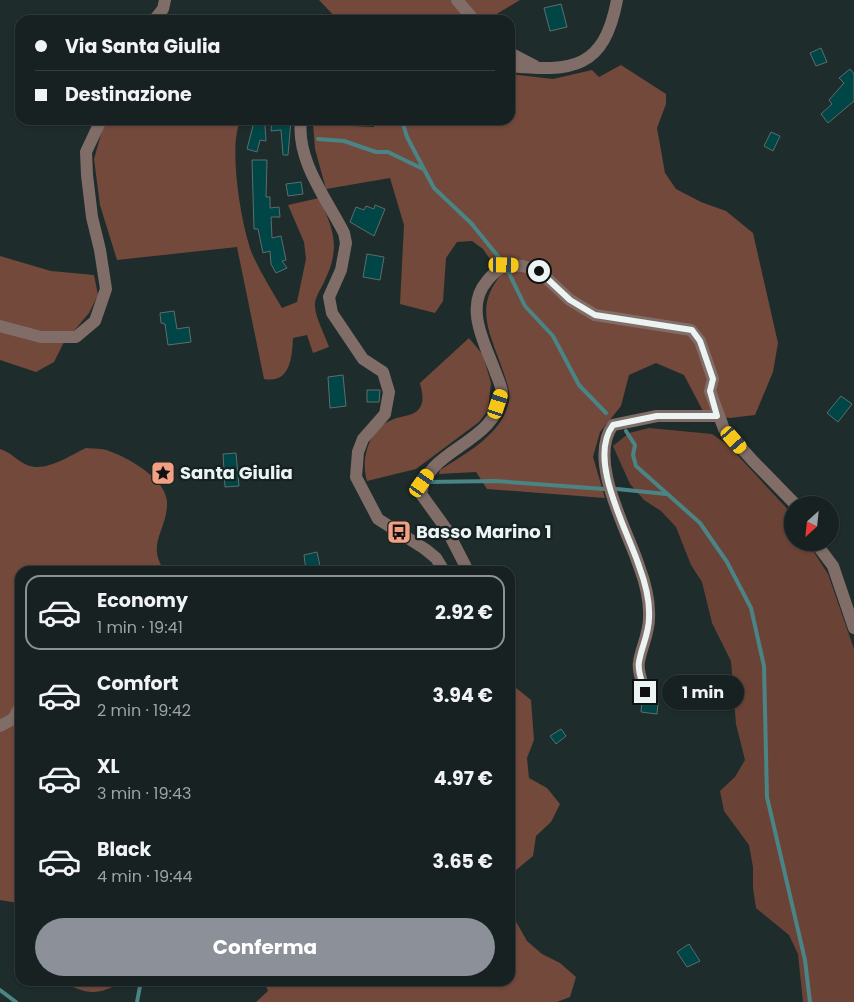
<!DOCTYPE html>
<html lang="it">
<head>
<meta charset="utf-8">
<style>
	:root { --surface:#172121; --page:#242e2e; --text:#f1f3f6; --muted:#9ea3a5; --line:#363e3f; --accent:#8c9099 }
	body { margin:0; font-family:Poppins,sans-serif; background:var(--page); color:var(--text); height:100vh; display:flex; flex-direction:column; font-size:19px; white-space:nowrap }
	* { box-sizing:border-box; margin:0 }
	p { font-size:16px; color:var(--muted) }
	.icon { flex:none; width:28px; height:28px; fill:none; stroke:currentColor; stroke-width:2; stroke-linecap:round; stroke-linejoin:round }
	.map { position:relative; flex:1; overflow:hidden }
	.side { position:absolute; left:15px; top:566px; width:500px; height:420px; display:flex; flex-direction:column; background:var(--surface); border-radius:15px; box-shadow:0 1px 4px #0004,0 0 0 1px var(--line) }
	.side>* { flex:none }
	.guide { position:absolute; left:15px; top:15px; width:500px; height:110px; border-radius:15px; box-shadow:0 1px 4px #0004,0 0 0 1px var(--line); display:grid; align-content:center; height:110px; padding:0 20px; background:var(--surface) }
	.needle { width:32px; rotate:207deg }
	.controls { position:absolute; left:784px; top:496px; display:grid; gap:10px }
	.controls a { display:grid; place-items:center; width:55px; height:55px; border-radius:50%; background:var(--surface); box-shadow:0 1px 4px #0004,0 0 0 1px var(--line); font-size:25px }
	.end { position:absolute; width:22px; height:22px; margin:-11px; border:6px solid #ebf3f3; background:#111; box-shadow:0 0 0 2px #111 }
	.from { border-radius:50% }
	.bubble { position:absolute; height:35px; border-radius:18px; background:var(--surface); box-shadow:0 1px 4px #0004,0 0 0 1px var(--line); font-size:16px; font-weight:700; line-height:35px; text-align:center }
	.car { position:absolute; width:15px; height:30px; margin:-15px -8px; border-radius:6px; box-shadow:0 0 4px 1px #0007; background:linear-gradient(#f5c518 24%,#345 0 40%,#f5c518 0 76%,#345 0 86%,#f5c518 0) }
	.guide b { display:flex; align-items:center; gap:18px; height:48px; font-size:19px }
	.guide b+b { border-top:1px solid var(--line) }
	.guide i { width:12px; height:12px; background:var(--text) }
	ul { padding:9px 0 0; list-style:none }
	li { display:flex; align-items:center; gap:15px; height:75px; margin:0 10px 8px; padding:0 10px; border:2px solid transparent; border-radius:15px }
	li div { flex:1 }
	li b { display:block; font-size:19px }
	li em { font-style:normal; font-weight:700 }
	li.current { border-color:var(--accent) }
	li>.icon { width:45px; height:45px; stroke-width:1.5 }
	.button { display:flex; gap:10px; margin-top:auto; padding:10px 20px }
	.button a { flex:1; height:58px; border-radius:30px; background:var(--accent); color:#fff; font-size:20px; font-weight:700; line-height:58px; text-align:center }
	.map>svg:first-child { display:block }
	.green { fill:#6b4336 }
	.forest { fill:#73493b }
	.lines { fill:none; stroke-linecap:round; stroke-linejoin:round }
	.stream { stroke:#4a8485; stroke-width:4 }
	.building { fill:#004647; stroke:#5e6c6c }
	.minor { stroke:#816d67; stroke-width:12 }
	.route { stroke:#ebf3f3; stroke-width:6 }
	.labels { text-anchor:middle; stroke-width:4.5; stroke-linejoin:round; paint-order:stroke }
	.poi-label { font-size:18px; font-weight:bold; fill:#ebf3f3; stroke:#162222; text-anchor:start }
</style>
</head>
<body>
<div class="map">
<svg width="854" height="1002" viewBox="0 0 854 1002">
	<rect width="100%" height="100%" fill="#1f2c2c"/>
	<polygon class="green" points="649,428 712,434 729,446 791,513 792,542 808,543 828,574 854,649 854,1002 803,1002 798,954 789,935 756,908 753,888 753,867 749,845 724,811 720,791 735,777 745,760 736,724 731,661 712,623 702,582 691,565 676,527 661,511 644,500 630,484 613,446 629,433"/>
	<g class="forest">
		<polygon points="319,0 520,0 495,15 498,20 438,20 418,15 375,20 338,20"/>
		<path d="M621 65 666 94V104L657 128 665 173 676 189 701 202 726 211 753 233 778 343 773 372 755 415 730 418 705 415 684 375 656 363 629 375 621 406 600 432 593 457 605 498 487 489 476 472 439 474 440 470C465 454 503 434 509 401 511 392 506 380 503 371 491 335 473 308 501 275L483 249 472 241 457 242 446 258 443 301 435 313 400 304 404 225 390 178 326 189 315 149 313 124 374 127V120H510V74L553 79 592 70 599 77Z"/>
		<path d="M105 120H241C227 143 242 233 254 258 262 275 272 291 282 308L297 302 306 259 304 242 288 205 319 198C334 230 341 248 324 282 321 289 314 298 315 307 316 319 325 335 329 347L313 353 307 335 293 338C292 356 291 384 264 379L237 247 117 260 100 205 94 159Z"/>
		<polygon points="0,256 51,271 94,275 98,295 89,313 63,344 54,362 36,372 0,360"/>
		<path d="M469 338 483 355 491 383 488 410 479 422 416 469 367 481C360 458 369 428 394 419 401 416 414 416 419 409 425 401 422 392 420 383Z"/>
		<path d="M86 448C94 449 102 448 109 451 129 458 166 479 167 502 168 530 145 544 165 571H20V907L18 903 0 900V449C11 452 17 461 27 465 46 473 70 455 86 448Z"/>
		<polygon points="510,683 531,700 534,740 527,758 529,778 547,788 560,804 551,822 536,836 533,856 510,875"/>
		<polygon points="510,911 527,941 542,954 560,963 576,977 570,997 557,1002 256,1002 268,991 264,981 510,981"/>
		<path d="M61 981H123C99 996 86 995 61 981Z"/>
	</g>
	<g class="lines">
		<g class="stream">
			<polyline points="402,120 407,137 434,188 471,223 501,260"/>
			<polyline points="318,139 344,141 376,152 388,152 423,169"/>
			<polyline points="507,269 525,306 553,336 579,385 606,413"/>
			<polyline points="626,431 635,445 633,455 636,466 700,523 727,562 751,608 764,666 767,797 805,960 810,1002"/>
			<polyline points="427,482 495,481 604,489"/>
			<polyline points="617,489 666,494"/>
			<polyline points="0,990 16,1002"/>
			<polyline points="137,1002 141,981"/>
		</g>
	</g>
	<g class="building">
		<polygon points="561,4 567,27 550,31 544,8"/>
		<polygon points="821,48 827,62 816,66 810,53"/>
		<polygon points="850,69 854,74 854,101 828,123 821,114 832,104 829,100 844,83 839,78"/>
		<polygon points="272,120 291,120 288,155 283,155 281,130 271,131"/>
		<polygon points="254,122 265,126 266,141 260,140 257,152 247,149"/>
		<polygon points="771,132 780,136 773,151 764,146"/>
		<polygon points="252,160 267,160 266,197 270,197 270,208 279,207 280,217 271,217 272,238 281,236 286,260 282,261 287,268 276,273 271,264 270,251 263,253 258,229 254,229"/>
		<polygon points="301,182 303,194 288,196 286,184"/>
		<polygon points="375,205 385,209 374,236 350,222 356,207 364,210 366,206 374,209"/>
		<polygon points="367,254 384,257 380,280 363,277"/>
		<polygon points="174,311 177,329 189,327 191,342 168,345 165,324 161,323 160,313"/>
		<polygon points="343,375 346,406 330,408 328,377"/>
		<polygon points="367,390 380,390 379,402 367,402"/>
		<polygon points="841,396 852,404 838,422 827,413"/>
		<polygon points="236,453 239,486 225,487 223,454"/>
		<polygon points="317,552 321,571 306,571 304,555"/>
		<polygon points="642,701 658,703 657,714 641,712"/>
		<polygon points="561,729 566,736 556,744 550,736"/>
		<polygon points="689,944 700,961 687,967 677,952"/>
	</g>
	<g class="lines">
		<g class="minor">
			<polyline points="457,0 474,20"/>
			<polyline points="154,20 163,9 165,0"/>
			<polyline points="510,53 535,66"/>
			<path d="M510 66C573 72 604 69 617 0"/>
			<path d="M301 120C296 160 326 198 344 233L346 243 341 270 329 297 332 313 363 359 383 372 389 392 385 414 363 439 358 452 356 477 378 519 425 549 436 558 444 571"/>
			<polyline points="0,326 41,337 76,337 95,321 106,289 100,250 92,217 87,175 86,152 101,120"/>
			<polyline points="815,542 833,566 854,628"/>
			<path d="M468 571 447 530 421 494C425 449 497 444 502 393 502 387 497 377 495 371 485 344 464 307 487 281 491 275 498 270 504 265L523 266 539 271 570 300 595 315 691 330 700 341 713 379 710 391 724 429 754 462 796 505"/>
			<path d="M645 692C643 684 637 671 639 662 641 648 649 634 649 618 650 601 645 582 639 566 627 529 587 460 613 425L657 416H717"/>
			<polyline points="0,726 13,719 20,707"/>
		</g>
	</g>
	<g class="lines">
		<path class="route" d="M539 271 570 300 595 315 692 330 700 341 713 379 710 391 717 416H657L613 425C587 460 627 529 639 566 645 582 650 601 649 618 649 634 641 648 639 662 637 671 643 684 645 692"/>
	</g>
	<defs>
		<g id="sight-square" transform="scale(1.25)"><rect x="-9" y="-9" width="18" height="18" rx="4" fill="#f39f83" stroke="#162222"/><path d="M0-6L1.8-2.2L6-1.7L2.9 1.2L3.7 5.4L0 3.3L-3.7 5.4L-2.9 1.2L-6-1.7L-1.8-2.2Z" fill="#111"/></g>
		<g id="bus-square" transform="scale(1.25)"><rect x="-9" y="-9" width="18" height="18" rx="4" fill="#f39f83" stroke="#162222"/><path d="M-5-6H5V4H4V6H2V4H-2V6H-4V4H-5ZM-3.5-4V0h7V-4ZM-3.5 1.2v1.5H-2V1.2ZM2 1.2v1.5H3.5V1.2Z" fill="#111"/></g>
	</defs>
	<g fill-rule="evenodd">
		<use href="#sight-square" x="163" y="473"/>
		<use href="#bus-square" x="399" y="532"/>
	</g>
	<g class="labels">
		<g class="poi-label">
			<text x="180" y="479">Santa Giulia</text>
			<text x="416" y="538">Basso Marino 1</text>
		</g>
	</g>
</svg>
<div class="controls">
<a><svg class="needle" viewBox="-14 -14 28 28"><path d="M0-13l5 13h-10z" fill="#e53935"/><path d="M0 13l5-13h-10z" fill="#9ea3a5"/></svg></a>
</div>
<i class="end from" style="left:539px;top:271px"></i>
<i class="end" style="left:645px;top:692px"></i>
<div class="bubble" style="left:662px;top:675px;width:82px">1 min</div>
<i class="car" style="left:504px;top:265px;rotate:91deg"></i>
<i class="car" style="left:498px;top:404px;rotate:18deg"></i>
<i class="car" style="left:734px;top:440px;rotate:139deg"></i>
<i class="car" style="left:422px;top:483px;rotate:35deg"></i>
<div class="guide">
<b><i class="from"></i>Via Santa Giulia</b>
<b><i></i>Destinazione</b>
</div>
<section class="side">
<ul>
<li class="current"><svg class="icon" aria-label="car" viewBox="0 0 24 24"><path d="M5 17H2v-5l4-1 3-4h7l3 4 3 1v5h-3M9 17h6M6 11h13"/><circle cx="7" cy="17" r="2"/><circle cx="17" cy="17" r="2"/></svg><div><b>Economy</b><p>1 min · 19:41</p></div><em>2.92 €</em></li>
<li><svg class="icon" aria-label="car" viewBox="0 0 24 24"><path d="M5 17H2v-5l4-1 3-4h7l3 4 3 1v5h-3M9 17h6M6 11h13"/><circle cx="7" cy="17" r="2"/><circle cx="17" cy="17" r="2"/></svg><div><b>Comfort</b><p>2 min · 19:42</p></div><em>3.94 €</em></li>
<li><svg class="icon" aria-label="car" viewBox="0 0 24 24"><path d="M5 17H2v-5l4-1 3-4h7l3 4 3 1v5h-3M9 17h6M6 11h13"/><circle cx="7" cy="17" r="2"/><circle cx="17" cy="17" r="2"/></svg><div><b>XL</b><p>3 min · 19:43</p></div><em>4.97 €</em></li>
<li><svg class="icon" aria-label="car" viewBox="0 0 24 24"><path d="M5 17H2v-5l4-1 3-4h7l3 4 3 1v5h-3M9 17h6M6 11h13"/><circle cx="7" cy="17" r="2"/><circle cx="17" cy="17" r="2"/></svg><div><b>Black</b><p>4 min · 19:44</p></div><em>3.65 €</em></li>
</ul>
<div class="button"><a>Conferma</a></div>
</section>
</div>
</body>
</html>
